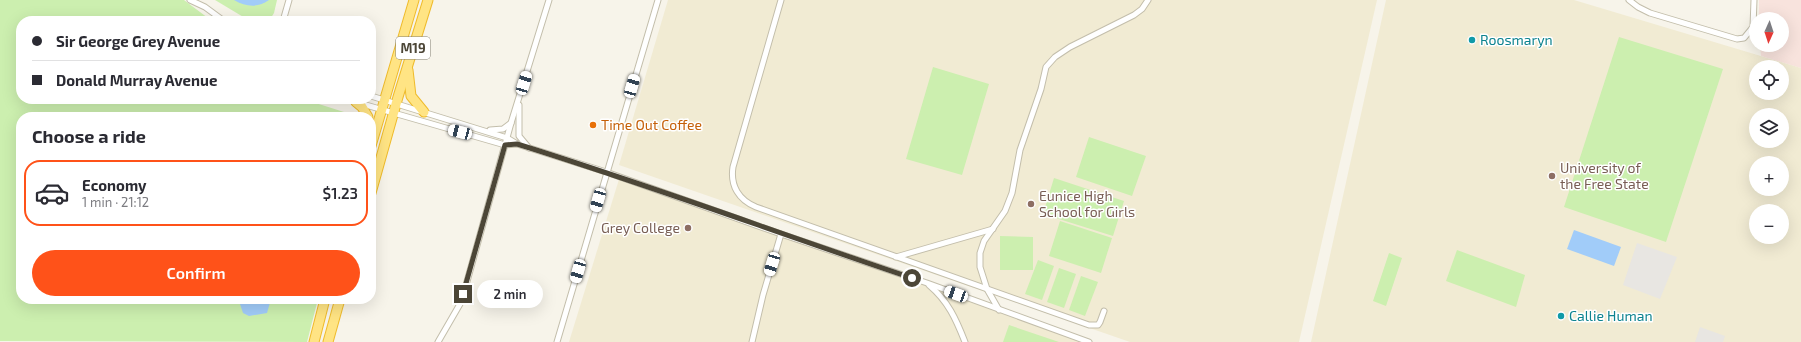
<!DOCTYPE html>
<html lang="en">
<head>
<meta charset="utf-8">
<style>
	:root { --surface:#fff; --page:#f7f7f7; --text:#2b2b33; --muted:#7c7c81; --line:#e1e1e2; --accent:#ff5219 }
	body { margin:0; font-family:"Exo 2",sans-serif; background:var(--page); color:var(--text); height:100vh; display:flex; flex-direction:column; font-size:15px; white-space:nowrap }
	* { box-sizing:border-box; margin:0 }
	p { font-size:13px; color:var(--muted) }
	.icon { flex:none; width:22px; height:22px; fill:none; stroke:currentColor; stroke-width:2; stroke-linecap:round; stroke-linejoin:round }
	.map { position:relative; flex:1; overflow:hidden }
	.sheet { position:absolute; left:16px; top:112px; width:360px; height:192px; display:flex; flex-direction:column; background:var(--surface); border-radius:16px; box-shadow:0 4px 16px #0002 }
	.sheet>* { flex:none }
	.banner { position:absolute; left:16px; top:16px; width:360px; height:88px; border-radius:16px; box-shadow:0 4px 16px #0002; display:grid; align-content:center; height:88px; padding:0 16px; background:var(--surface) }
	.needle { width:26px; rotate:183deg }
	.buttons { position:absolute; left:1749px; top:12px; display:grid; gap:8px }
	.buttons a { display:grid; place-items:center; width:40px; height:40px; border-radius:50%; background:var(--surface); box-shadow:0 4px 16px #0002; font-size:20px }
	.end { position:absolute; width:18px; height:18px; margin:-9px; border:5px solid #4c4637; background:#fff; box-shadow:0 0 0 2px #fff }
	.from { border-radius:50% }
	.bubble { position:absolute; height:28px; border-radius:14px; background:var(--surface); box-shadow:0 4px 16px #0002; font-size:13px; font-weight:600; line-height:28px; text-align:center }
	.car { position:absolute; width:12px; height:24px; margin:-12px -6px; border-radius:5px; box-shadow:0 0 3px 1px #0007; background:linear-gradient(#fff 24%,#345 0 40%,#fff 0 76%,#345 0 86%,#fff 0) }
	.banner b { display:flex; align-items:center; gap:14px; height:38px; font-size:15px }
	.banner b+b { border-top:1px solid var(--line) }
	.banner i { width:10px; height:10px; background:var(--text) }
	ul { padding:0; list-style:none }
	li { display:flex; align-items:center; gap:12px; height:66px; margin:0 8px 6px; padding:0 8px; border:2px solid transparent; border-radius:16px }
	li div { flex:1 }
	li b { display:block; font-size:15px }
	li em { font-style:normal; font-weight:600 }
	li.selected { border-color:var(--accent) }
	li>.icon { width:36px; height:36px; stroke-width:1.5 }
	h2 { padding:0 16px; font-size:18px; line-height:48px }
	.button { display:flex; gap:8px; margin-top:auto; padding:8px 16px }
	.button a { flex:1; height:46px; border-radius:24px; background:var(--accent); color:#fff; font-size:16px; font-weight:600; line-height:46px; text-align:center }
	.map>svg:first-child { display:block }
	.education { fill:#f1ebd3; fill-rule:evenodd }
	.medical { fill:#f8e3dd }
	.green { fill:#ccefaf }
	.parking { fill:#e8e6e2 }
	.water { fill:#a1ccf9 }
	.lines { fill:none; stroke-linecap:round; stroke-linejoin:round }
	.minor-casing { stroke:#c3beab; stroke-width:7 }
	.trunk-casing { stroke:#efbb2b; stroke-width:11 }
	.minor { stroke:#fff; stroke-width:5 }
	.trunk { stroke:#ffe484; stroke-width:9 }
	.route { stroke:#4c4637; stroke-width:5 }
	.culture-dot { fill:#0f9aa8; stroke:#fff; stroke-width:1.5 }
	.food-dot { fill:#e8710a; stroke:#fff; stroke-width:1.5 }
	.education-dot { fill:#8d6e63; stroke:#fff; stroke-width:1.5 }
	.labels { text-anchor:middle; stroke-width:3; stroke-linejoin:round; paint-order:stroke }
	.shield { fill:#fff; stroke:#827e73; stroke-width:1 }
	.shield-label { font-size:13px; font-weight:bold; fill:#4c4637 }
	.culture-label { font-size:14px; fill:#0d838f; stroke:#fff; text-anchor:start }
	.food-label { font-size:14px; fill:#c56008; stroke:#fff; text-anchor:start }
	.education-label { font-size:14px; fill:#785e54; stroke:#fff; text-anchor:start }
</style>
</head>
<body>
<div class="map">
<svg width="1801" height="342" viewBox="0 0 1801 342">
	<rect width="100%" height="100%" fill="#f7f4ea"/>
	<g class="education">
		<polygon points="668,0 1377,0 1299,342 1130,342 619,165"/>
		<path d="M1386 0H1574L1801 68V342H1311ZM1756 67H1782V93H1756ZM1756 115H1782V141H1756ZM1756 163H1782V189H1756ZM1756 211H1782V237H1756Z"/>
		<polygon points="620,176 925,280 1091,342 569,342"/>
	</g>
	<polygon class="medical" points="1759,0 1801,0 1801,68 1761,56 1760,45 1782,45 1782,19 1759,19"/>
	<g class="green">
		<polygon points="0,0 184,0 212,21 21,21 21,99 303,99 344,112 346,117 21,117 21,299 318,299 307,342 0,341"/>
		<polygon points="215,0 277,0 274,13 269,21 250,21"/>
		<polygon points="1619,37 1723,69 1666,242 1564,207"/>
		<polygon points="933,67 989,84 962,175 906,159"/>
		<polygon points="1089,137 1146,156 1132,196 1076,177"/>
		<polygon points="1054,178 1124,201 1113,236 1043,214"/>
		<polygon points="1060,221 1112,238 1101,273 1049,256"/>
		<polygon points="1000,236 1033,237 1033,270 1000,270"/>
		<polygon points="1457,250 1525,275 1516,307 1446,281"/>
		<polygon points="1389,253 1402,258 1386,306 1373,301"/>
		<polygon points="1038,260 1054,266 1042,300 1025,294"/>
		<polygon points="1059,268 1076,274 1064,308 1047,302"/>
		<polygon points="1081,276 1098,282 1085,316 1069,310"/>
		<polygon points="1009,325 1059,342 1003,342"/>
	</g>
	<g class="parking">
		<polygon points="1637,243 1677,257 1660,299 1623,285"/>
		<polygon points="1700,327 1725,336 1723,342 1695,342"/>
	</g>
	<g class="water">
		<path d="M234 0H269C258 8 246 7 234 0Z"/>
		<polygon points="1574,230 1621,247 1614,266 1567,249"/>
		<polygon points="241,299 271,299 267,313 249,316 243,313 240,304"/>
	</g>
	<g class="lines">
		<g class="minor-casing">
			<g id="minor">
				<polyline points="190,0 205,7 224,21"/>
				<path d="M781 0 733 167C730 186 739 200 756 207L1089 325H1098L1100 322 1104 311"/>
				<polyline points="1629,0 1638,7 1650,13 1737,39 1744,38 1753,27 1754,0"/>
				<polyline points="283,21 289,0"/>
				<polyline points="371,96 507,138 517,144 606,172 781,234 927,283 1089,342"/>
				<polyline points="345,99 505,145 517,144"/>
				<polyline points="519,105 519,136 529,148"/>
				<polyline points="490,130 503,129 511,123"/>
				<polyline points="896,257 993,229"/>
				<path d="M929 285C948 301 956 319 965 342"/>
				<polyline points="999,310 987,289 980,267 980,253 984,241 1005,211 1012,193 1020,150 1041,89 1046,67 1055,57 1070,47 1134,15 1142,9 1148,0"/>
				<polyline points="438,342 460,304 466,285 511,123 549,0"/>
				<polyline points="557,342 658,0"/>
				<polyline points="752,342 763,295 781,234"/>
			</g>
		</g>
		<g class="trunk-casing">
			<g id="trunk">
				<polyline points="408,70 411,96 424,112"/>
				<polyline points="356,102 362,107 368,117"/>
				<polyline points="371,146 414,0"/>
				<polyline points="371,193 398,97 428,0"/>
				<polyline points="314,342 325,299"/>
				<polyline points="328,342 340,299"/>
			</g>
		</g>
		<use href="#minor" class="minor"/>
		<use href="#trunk" class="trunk"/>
	</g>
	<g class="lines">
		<path class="route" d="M463 294 505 145 517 144C650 185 780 234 912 278"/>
	</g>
	<g class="culture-dot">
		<circle cx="1472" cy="40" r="4"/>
		<circle cx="1561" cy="316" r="4"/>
	</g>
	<circle class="food-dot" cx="593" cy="125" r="4"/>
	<g class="education-dot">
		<circle cx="1552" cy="176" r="4"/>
		<circle cx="1031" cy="204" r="4"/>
		<circle cx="688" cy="228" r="4"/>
	</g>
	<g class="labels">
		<rect class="shield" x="396" y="37" width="34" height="22" rx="3"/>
		<g class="shield-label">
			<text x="413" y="53">M19</text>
		</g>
		<g class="culture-label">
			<text x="1480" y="45">Roosmaryn</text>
			<text x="1569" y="321">Callie Human</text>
		</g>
		<g class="food-label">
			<text x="601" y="130">Time Out Coffee</text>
		</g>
		<g class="education-label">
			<text x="1560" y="173">University of<tspan x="1560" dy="16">the Free State</tspan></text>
			<text x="1039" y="201">Eunice High<tspan x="1039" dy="16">School for Girls</tspan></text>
			<text x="680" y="233" text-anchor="end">Grey College</text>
		</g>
	</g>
</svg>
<div class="buttons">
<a><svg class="needle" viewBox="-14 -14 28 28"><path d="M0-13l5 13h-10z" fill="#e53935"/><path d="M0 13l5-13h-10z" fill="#7c7c81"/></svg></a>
<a><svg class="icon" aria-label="locate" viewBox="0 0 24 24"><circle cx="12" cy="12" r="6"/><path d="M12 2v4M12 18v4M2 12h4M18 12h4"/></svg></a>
<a><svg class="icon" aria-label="layers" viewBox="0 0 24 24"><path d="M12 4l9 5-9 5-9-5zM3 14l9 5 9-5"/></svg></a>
<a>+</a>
<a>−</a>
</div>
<i class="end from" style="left:912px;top:278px"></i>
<i class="end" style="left:463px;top:294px"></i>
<div class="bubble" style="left:477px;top:280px;width:66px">2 min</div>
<i class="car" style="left:524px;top:83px;rotate:17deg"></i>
<i class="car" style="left:632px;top:86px;rotate:16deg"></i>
<i class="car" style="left:460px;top:132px;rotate:285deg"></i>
<i class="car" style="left:598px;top:200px;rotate:196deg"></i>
<i class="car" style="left:772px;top:264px;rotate:197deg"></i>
<i class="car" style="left:578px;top:271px;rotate:196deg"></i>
<i class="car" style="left:956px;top:294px;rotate:290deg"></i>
<div class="banner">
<b><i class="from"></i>Sir George Grey Avenue</b>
<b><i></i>Donald Murray Avenue</b>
</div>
<section class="sheet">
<h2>Choose a ride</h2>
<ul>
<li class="selected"><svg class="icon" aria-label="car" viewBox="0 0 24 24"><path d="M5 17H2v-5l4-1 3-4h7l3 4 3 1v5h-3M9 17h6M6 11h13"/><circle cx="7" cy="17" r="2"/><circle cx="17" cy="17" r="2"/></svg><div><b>Economy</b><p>1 min · 21:12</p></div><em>$1.23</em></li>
</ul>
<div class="button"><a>Confirm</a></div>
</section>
</div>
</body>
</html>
